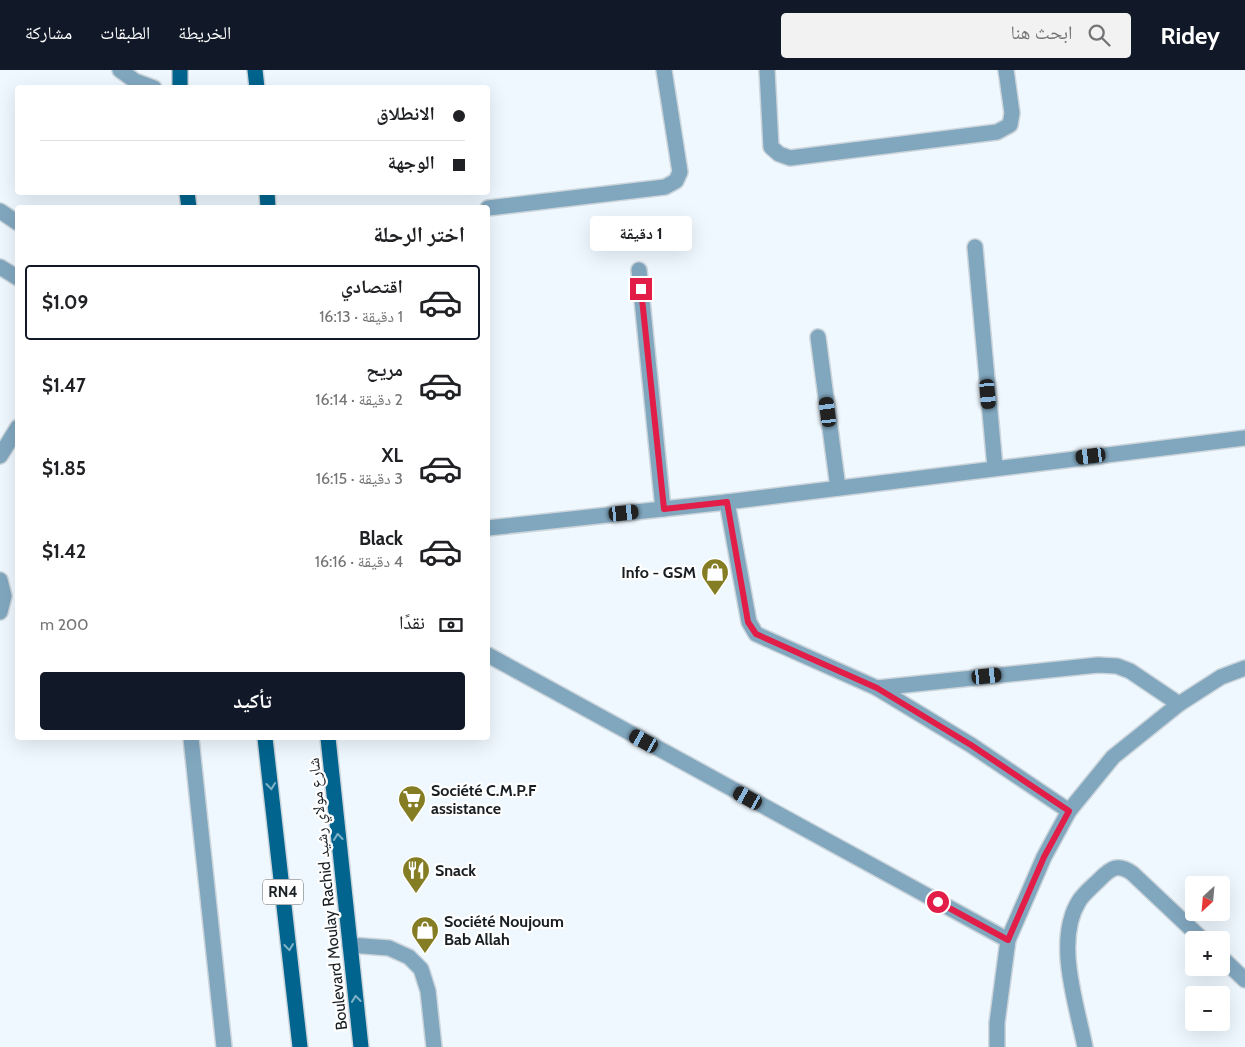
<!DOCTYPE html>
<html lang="ar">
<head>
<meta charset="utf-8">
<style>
	:root { --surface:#fff; --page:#f2f2f2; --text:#202124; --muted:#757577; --line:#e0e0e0; --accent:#111827 }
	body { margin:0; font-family:Cabin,"Noto Naskh Arabic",sans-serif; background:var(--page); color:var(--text); direction:rtl; height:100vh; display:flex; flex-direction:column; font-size:19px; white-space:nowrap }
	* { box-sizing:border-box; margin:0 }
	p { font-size:16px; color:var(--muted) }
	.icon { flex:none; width:28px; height:28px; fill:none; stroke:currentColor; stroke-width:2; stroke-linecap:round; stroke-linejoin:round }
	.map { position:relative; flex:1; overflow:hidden; direction:ltr }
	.panel { position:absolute; left:15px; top:135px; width:475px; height:535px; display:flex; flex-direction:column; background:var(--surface); border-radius:5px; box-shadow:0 5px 20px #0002; direction:rtl }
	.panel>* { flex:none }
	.guide { position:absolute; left:15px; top:15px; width:475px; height:110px; border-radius:5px; box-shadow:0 5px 20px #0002; direction:rtl; display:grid; align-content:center; height:110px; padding:0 25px; background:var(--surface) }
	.needle { width:32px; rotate:206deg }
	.tools { position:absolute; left:1185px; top:806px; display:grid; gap:10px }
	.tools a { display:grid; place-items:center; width:45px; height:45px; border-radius:5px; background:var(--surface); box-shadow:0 5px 20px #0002; font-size:25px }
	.end { position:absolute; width:22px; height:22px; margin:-11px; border:6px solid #e11d48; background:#fff; box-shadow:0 0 0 2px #fff }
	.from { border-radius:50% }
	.bubble { position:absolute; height:35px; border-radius:5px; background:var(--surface); box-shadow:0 5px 20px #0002; font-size:16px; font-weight:800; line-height:35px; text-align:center; direction:rtl }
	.car { position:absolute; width:15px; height:30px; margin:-15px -8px; border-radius:6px; box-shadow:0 0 4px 1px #0007; background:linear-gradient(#222 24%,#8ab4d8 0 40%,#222 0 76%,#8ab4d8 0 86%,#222 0) }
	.guide b { display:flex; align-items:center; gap:18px; height:48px; font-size:19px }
	.guide b+b { border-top:1px solid var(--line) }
	.guide i { width:12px; height:12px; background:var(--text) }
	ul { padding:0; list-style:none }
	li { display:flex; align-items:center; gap:15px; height:75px; margin:0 10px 8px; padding:0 15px; border:2px solid transparent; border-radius:5px }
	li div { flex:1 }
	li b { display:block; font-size:19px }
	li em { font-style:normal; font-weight:800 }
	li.selected { border-color:var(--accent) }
	li>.icon { width:45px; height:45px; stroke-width:1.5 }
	h2 { padding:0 25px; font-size:22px; line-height:60px }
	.pay { display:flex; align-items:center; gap:12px; height:55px; padding:0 25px; font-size:19px }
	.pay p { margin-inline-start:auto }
	.cta { display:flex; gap:10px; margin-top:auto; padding:10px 25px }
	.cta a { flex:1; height:58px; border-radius:5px; background:var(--accent); color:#fff; font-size:20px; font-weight:800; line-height:58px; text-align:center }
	header { display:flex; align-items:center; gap:30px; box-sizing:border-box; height:70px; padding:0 25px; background:var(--accent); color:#fff }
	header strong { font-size:24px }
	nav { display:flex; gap:28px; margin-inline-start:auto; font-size:18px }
	.search { width:350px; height:45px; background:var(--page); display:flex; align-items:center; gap:12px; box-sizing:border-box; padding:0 18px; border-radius:5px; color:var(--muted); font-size:19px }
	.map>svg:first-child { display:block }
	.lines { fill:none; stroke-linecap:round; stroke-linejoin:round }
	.street-casing { stroke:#ccd5db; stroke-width:18 }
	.primary-casing { stroke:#ccd5db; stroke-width:18 }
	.street { stroke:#81a7bf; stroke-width:15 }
	.primary { stroke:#01648e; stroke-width:15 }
	.oneway { stroke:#80b2c6 }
	.route { stroke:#e11d48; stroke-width:6 }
	.labels { text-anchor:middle; stroke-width:4.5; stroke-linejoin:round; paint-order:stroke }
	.shield { fill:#fff; stroke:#5e6265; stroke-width:1 }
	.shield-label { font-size:15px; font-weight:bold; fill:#191f23 }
	.poi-label { font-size:16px; font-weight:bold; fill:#191f23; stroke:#fff; text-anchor:start }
	.street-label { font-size:16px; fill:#191f23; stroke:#fff }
</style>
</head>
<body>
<header>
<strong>Ridey</strong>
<div class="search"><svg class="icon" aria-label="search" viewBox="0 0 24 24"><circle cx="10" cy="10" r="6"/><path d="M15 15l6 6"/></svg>ابحث هنا</div>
<nav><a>الخريطة</a><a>الطبقات</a><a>مشاركة</a></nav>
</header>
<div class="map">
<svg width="1245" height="977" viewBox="0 0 1245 977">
	<rect width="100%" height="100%" fill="#eef8fe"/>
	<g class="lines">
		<g class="street-casing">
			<g id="street">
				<polyline points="120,0 135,11 154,18"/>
				<polyline points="767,0 771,77 779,84 790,88 997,62 1010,55 1012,43 1006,0"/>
				<polyline points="488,138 665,117 676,111 680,102 664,0"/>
				<polyline points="0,141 18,153"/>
				<polyline points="975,177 995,397"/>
				<polyline points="0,197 18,208"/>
				<polyline points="639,200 663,439"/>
				<polyline points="818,267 838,418"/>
				<polyline points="0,386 18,357"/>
				<polyline points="727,432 749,552 756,564 877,618 1098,595 1117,596 1130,601 1179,634 1221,607 1245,598"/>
				<polyline points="488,458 727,432 1245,368"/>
				<polyline points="0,510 4,526 0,542"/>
				<polyline points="488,585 1008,870"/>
				<polyline points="877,618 971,675 1069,741"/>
				<polyline points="191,668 224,977"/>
				<polyline points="350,875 389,878 409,887 421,899 428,921 434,977"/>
				<polyline points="1221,887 1245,910"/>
				<polyline points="997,977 997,953 1008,870 1044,787 1069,741 1113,687 1179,634"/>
				<path d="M1085 977C1077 935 1054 871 1079 831 1084 823 1093 816 1100 809 1111 798 1118 793 1132 803L1203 870"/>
			</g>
		</g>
		<g class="primary-casing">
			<g id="primary">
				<polyline points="180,0 180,18"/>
				<polyline points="255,0 257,18"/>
				<polyline points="187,122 189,138"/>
				<polyline points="267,122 268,138"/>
				<polyline points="265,668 300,977"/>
				<polyline points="328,668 361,977"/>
			</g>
		</g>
		<use href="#street" class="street"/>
		<use href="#primary" class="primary"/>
	</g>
	<defs><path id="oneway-chevron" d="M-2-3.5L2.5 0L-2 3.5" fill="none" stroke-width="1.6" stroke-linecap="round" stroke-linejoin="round" transform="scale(1.25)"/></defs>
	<g class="oneway">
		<use href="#oneway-chevron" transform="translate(271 716) rotate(84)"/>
		<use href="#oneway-chevron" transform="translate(338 767) rotate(-96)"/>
		<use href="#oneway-chevron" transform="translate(289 877) rotate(84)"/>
		<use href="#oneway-chevron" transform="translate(356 929) rotate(-96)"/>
	</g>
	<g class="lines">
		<polyline class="route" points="641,219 664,439 727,432 748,552 756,564 877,618 971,675 1069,741 1044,787 1008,870 938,832"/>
	</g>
	<defs>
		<g id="shop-pin" transform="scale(1.4375)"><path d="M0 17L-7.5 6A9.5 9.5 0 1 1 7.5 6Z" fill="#857d24" stroke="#fff"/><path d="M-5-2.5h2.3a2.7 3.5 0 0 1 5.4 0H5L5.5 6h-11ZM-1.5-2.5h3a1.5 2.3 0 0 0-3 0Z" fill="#fff"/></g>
		<g id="supermarket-pin" transform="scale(1.4375)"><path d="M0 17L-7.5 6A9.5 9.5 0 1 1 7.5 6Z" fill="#857d24" stroke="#fff"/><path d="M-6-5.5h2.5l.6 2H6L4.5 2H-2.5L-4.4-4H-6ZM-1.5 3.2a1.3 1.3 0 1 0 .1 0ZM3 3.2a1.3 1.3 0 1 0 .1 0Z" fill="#fff"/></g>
		<g id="restaurant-pin" transform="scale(1.4375)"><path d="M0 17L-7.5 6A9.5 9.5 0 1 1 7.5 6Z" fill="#857d24" stroke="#fff"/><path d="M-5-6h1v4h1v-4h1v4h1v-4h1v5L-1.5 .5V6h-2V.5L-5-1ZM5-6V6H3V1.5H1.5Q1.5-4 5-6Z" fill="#fff"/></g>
	</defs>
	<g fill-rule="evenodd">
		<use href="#shop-pin" x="715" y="502"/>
		<use href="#supermarket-pin" x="412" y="729"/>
		<use href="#restaurant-pin" x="416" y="800"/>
		<use href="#shop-pin" x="425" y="860"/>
	</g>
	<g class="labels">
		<rect class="shield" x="263" y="809.5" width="40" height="25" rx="4"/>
		<g class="shield-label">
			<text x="283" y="827">RN4</text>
		</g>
		<g class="poi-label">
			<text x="696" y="508" text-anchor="end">Info - GSM</text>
			<text x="431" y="726">Société C.M.P.F<tspan x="431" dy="18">assistance</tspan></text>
			<text x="435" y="806">Snack</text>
			<text x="444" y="857">Société Noujoum<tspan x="444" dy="18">Bab Allah</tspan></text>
		</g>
		<g class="street-label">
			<text transform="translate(327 824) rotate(-96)" y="6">Boulevard Moulay Rachid شارع مولاي رشيد</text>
		</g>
	</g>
</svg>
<div class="tools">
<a><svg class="needle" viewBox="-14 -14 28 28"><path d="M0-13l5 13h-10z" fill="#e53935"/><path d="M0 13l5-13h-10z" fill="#757577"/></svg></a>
<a>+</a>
<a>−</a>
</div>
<i class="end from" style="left:938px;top:832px"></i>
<i class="end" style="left:641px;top:219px"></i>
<div class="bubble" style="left:590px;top:146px;width:102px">1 دقيقة</div>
<i class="car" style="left:988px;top:324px;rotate:175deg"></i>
<i class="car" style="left:828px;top:342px;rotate:353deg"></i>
<i class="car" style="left:1091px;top:386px;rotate:263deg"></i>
<i class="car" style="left:624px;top:443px;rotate:84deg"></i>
<i class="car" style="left:987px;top:606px;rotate:84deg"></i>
<i class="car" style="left:644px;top:671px;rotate:299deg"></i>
<i class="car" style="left:748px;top:728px;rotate:299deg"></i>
<div class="guide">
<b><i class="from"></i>الانطلاق</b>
<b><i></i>الوجهة</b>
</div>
<section class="panel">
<h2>اختر الرحلة</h2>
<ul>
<li class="selected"><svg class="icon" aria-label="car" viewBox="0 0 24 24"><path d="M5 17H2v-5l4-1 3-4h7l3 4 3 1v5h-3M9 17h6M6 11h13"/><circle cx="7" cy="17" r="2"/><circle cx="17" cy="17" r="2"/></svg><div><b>اقتصادي</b><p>1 دقيقة · 16:13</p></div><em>$1.09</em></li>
<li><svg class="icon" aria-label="car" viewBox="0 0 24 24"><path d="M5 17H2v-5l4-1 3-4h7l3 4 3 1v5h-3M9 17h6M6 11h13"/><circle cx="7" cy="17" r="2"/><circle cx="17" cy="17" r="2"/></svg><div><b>مريح</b><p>2 دقيقة · 16:14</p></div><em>$1.47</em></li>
<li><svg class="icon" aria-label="car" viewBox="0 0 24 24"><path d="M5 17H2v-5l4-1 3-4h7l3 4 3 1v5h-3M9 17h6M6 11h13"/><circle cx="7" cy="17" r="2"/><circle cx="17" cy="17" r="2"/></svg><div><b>XL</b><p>3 دقيقة · 16:15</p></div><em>$1.85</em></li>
<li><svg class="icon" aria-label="car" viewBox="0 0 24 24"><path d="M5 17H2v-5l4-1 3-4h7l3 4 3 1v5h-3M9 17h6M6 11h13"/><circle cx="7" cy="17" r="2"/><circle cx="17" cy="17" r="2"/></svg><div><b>Black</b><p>4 دقيقة · 16:16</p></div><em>$1.42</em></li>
</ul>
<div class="pay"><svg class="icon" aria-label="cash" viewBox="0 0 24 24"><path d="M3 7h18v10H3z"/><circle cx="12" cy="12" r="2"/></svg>نقدًا<p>200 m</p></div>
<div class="cta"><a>تأكيد</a></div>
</section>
</div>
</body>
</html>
